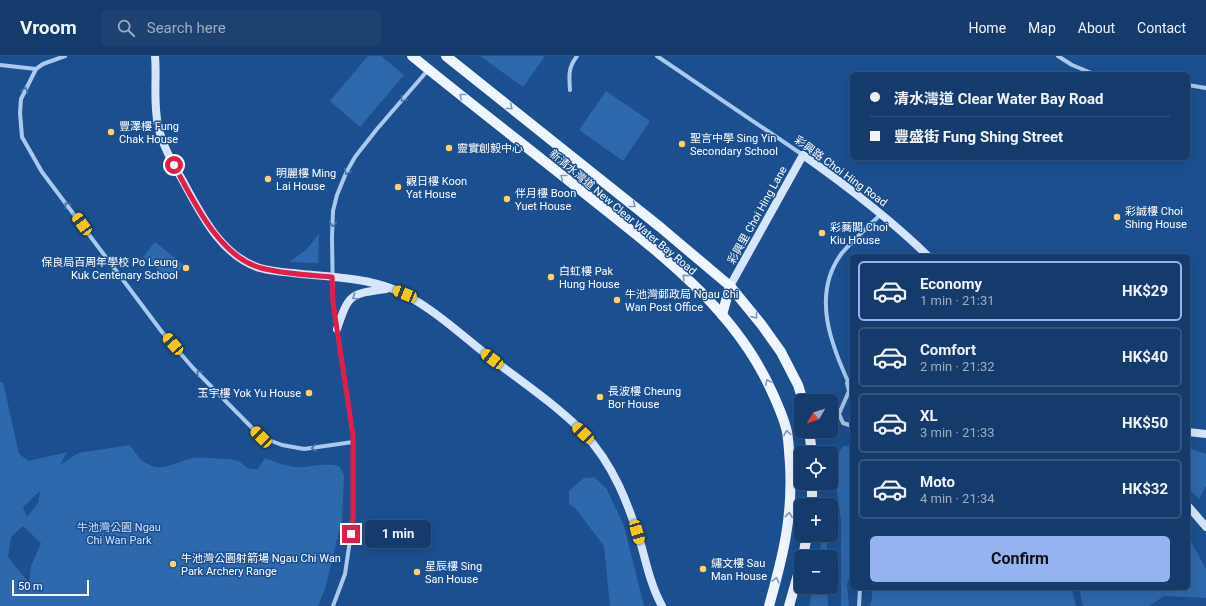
<!DOCTYPE html>
<html lang="en">
<head>
<meta charset="utf-8">
<style>
	:root { --surface:#143b6b; --page:#1d4271; --text:#f1f3f6; --muted:#9dadc1; --line:#33557e; --accent:#95b2f1 }
	body { margin:0; font-family:Roboto,"Noto Sans TC",sans-serif; background:var(--page); color:var(--text); height:100vh; display:flex; flex-direction:column; font-size:15px; white-space:nowrap }
	* { box-sizing:border-box; margin:0 }
	p { font-size:13px; color:var(--muted) }
	.icon { flex:none; width:22px; height:22px; fill:none; stroke:currentColor; stroke-width:2; stroke-linecap:round; stroke-linejoin:round }
	.map { position:relative; flex:1; overflow:hidden }
	.sheet { position:absolute; left:850px; top:198px; width:340px; height:336px; display:flex; flex-direction:column; background:var(--surface); border-radius:6px; box-shadow:0 4px 16px #0002,0 0 0 1px var(--line) }
	.sheet>* { flex:none }
	.banner { position:absolute; left:850px; top:16px; width:340px; height:88px; border-radius:6px; box-shadow:0 4px 16px #0002,0 0 0 1px var(--line); display:grid; align-content:center; height:88px; padding:0 20px; background:var(--surface) }
	.needle { width:26px; rotate:231deg }
	.tools { position:absolute; left:794px; top:338px; display:grid; gap:8px }
	.tools a { display:grid; place-items:center; width:44px; height:44px; border-radius:6px; background:var(--surface); box-shadow:0 4px 16px #0002,0 0 0 1px var(--line); font-size:20px }
	.scale { position:absolute; left:12px; bottom:10px; width:77px; box-sizing:border-box; padding-left:4px; border:2px solid #fff; border-top:0; font-size:11px; line-height:14px; white-space:nowrap; color:#fff; -webkit-text-stroke:3px #1b4f8f; paint-order:stroke }
	.end { position:absolute; width:18px; height:18px; margin:-9px; border:5px solid #e11d48; background:#fff; box-shadow:0 0 0 2px #fff }
	.from { border-radius:50% }
	.bubble { position:absolute; height:28px; border-radius:6px; background:var(--surface); box-shadow:0 4px 16px #0002,0 0 0 1px var(--line); font-size:13px; font-weight:700; line-height:28px; text-align:center }
	.car { position:absolute; width:12px; height:24px; margin:-12px -6px; border-radius:5px; box-shadow:0 0 3px 1px #0007; background:linear-gradient(#f5c518 24%,#345 0 40%,#f5c518 0 76%,#345 0 86%,#f5c518 0) }
	.banner b { display:flex; align-items:center; gap:14px; height:38px; font-size:15px }
	.banner b+b { border-top:1px solid var(--line) }
	.banner i { width:10px; height:10px; background:var(--text) }
	ul { padding:7px 0 0; list-style:none }
	li { display:flex; align-items:center; gap:12px; height:60px; margin:0 8px 6px; padding:0 12px; border:2px solid var(--line); border-radius:6px }
	li div { flex:1 }
	li b { display:block; font-size:15px }
	li em { font-style:normal; font-weight:700 }
	li.current { border-color:var(--accent) }
	li>.icon { width:36px; height:36px; stroke-width:1.5 }
	.action { display:flex; gap:8px; margin-top:auto; padding:8px 20px }
	.action a { flex:1; height:46px; border-radius:6px; background:var(--accent); color:#111; font-size:16px; font-weight:700; line-height:46px; text-align:center }
	header { display:flex; align-items:center; gap:24px; box-sizing:border-box; height:56px; padding:0 20px; background:var(--surface); border-bottom:1px solid var(--line) }
	header strong { font-size:19px }
	nav { display:flex; gap:22px; margin-inline-start:auto; font-size:14px }
	.search { width:280px; height:36px; background:var(--page); display:flex; align-items:center; gap:10px; box-sizing:border-box; padding:0 14px; border-radius:6px; color:var(--muted); font-size:15px }
	.map>svg:first-child { display:block }
	.green { fill:#2e69ad; fill-rule:evenodd }
	.lines { fill:none; stroke-linecap:round; stroke-linejoin:round }
	.street { stroke:#a9c9ee; stroke-width:4 }
	.secondary { stroke:#d6e6fa; stroke-width:8 }
	.primary { stroke:#f0f6ff; stroke-width:10 }
	.oneway { stroke:#4674ac }
	.oneway2 { stroke:#7b9ac1 }
	.oneway3 { stroke:#668bba }
	.route { stroke:#e11d48; stroke-width:5 }
	.poi-dot { fill:#ffd166; stroke:#1b4f8f; stroke-width:1.5 }
	.labels { text-anchor:middle; stroke-width:3; stroke-linejoin:round; paint-order:stroke }
	.poi-label { font-size:11px; fill:#fff; stroke:#1b4f8f; text-anchor:start }
	.street-label { font-size:11px; fill:#fff; stroke:#1b4f8f }
	.park-label { font-size:11px; fill:#cfe3fa; stroke:#1b4f8f }
</style>
</head>
<body>
<header>
<strong>Vroom</strong>
<div class="search"><svg class="icon" aria-label="search" viewBox="0 0 24 24"><circle cx="10" cy="10" r="6"/><path d="M15 15l6 6"/></svg>Search here</div>
<nav><a>Home</a><a>Map</a><a>About</a><a>Contact</a></nav>
</header>
<div class="map">
<svg width="1206" height="550" viewBox="0 0 1206 550">
	<rect width="100%" height="100%" fill="#1b4f8f"/>
	<g class="green">
		<polygon points="368,0 381,0 404,19 360,71 330,45"/>
		<polygon points="480,0 545,0 523,31"/>
		<polygon points="606,35 650,65 623,105 579,74"/>
		<polygon points="319,178 318,207 289,206 306,194"/>
		<polygon points="155,186 184,209 171,225 143,201"/>
		<path d="M0 326H3L19 398 29 405 67 396 60 409 78 397 130 389C136 398 141 406 152 410 165 415 180 404 193 402 199 401 231 403 236 404 247 408 243 414 258 413L265 402C275 406 285 410 296 411 310 412 327 405 340 411L344 419 342 464 325 533 318 550H0ZM40 435 38 447 27 461 23 451ZM23 470 41 487 31 510 29 527 8 501 11 481Z"/>
		<polygon points="852,389 852,514 847,528 849,550 841,550 841,465 837,433 831,424 831,408 843,390"/>
		<polygon points="1188,392 1206,398 1206,430 1199,443 1188,431"/>
		<polygon points="594,421 606,432 624,470 644,550 610,550 604,490 575,452 569,448 569,435 584,422"/>
		<polygon points="822,479 827,479 827,501 819,501"/>
		<polygon points="1188,480 1206,513 1206,542 1164,540 1149,550 1083,550 1079,532 1188,532"/>
		<polygon points="813,531 827,531 828,550 809,550"/>
		<polygon points="872,532 1072,532 1076,550 871,550 870,547 872,544"/>
	</g>
	<g class="lines">
		<g class="street">
			<polyline points="65,0 43,8 36,13 21,43 20,57 22,81 42,116 162,276 193,312 261,381 282,389 304,393 353,386"/>
			<polyline points="657,0 803,99"/>
			<polyline points="1058,0 1072,9 1094,18"/>
			<polyline points="0,9 36,13"/>
			<polyline points="1188,29 1206,32"/>
			<path d="M570 34C569 19 568 12 577 0"/>
			<polyline points="847,327 849,335 839,358 843,367 852,370"/>
			<path d="M852 334C832 292 810 239 842 197 854 183 869 170 881 158"/>
			<polyline points="333,550 345,518 353,464 353,379 333,247 332,181 333,155 337,139 346,117 355,101 377,73 428,14"/>
			<polyline points="859,550 860,532"/>
		</g>
		<g class="secondary">
			<path d="M155 0C157 23 153 46 158 69 162 89 173 108 183 125 201 158 221 200 260 212 270 215 282 216 293 217 326 221 362 221 393 233 426 246 459 277 487 299 519 324 554 347 583 376 614 409 629 449 642 492 647 511 652 532 662 550"/>
			<path d="M730 230 803 99C847 130 889 162 928 200"/>
			<path d="M337 273C349 238 349 238 386 233"/>
			<polyline points="1188,376 1206,378"/>
			<polyline points="1188,450 1206,471"/>
		</g>
		<g class="primary">
			<path d="M412 0C467 45 523 88 578 132 651 191 733 248 772 336 778 349 784 362 787 376 789 387 789 398 790 408 793 461 783 500 769 550"/>
			<polyline points="446,0 660,171 730,230 761,268 781,296 798,329 803,345"/>
			<polyline points="722,259 730,230"/>
			<polyline points="809,375 812,397"/>
			<polyline points="812,449 812,427"/>
			<polyline points="803,501 807,479"/>
			<polyline points="789,550 801,508"/>
		</g>
	</g>
	<defs><path id="oneway-chevron" d="M-2-3.5L2.5 0L-2 3.5" fill="none" stroke-width="1.6" stroke-linecap="round" stroke-linejoin="round"/></defs>
	<g class="oneway">
		<use href="#oneway-chevron" transform="translate(25 34) rotate(-66)"/>
		<use href="#oneway-chevron" transform="translate(403 43) rotate(130)"/>
		<use href="#oneway-chevron" transform="translate(347 116) rotate(117)"/>
		<use href="#oneway-chevron" transform="translate(67 149) rotate(-127)"/>
		<use href="#oneway-chevron" transform="translate(333 168) rotate(93)"/>
		<use href="#oneway-chevron" transform="translate(199 317) rotate(-134)"/>
		<use href="#oneway-chevron" transform="translate(314 392) rotate(172)"/>
	</g>
	<g class="oneway2">
		<use href="#oneway-chevron" transform="translate(462 40) rotate(-141)"/>
		<use href="#oneway-chevron" transform="translate(510 51) rotate(39)"/>
		<use href="#oneway-chevron" transform="translate(563 121) rotate(-142)"/>
		<use href="#oneway-chevron" transform="translate(633 149) rotate(38)"/>
		<use href="#oneway-chevron" transform="translate(685 221) rotate(-137)"/>
		<use href="#oneway-chevron" transform="translate(755 260) rotate(51)"/>
		<use href="#oneway-chevron" transform="translate(768 326) rotate(-114)"/>
		<use href="#oneway-chevron" transform="translate(787 377) rotate(-100)"/>
		<use href="#oneway-chevron" transform="translate(789 459) rotate(-84)"/>
		<use href="#oneway-chevron" transform="translate(776 524) rotate(-75)"/>
	</g>
	<use class="oneway3" href="#oneway-chevron" transform="translate(355 241) rotate(145)"/>
	<g class="lines">
		<path class="route" d="M174 109C193 144 219 201 261 212 284 218 309 219 332 221L333 247 353 379V464L351 478"/>
	</g>
	<g class="poi-dot">
		<circle cx="111" cy="76" r="4"/>
		<circle cx="682" cy="88" r="4"/>
		<circle cx="449" cy="92" r="4"/>
		<circle cx="268" cy="123" r="4"/>
		<circle cx="398" cy="131" r="4"/>
		<circle cx="507" cy="143" r="4"/>
		<circle cx="1117" cy="161" r="4"/>
		<circle cx="822" cy="177" r="4"/>
		<circle cx="186" cy="212" r="4"/>
		<circle cx="551" cy="221" r="4"/>
		<circle cx="617" cy="244" r="4"/>
		<circle cx="309" cy="337" r="4"/>
		<circle cx="600" cy="341" r="4"/>
		<circle cx="173" cy="508" r="4"/>
		<circle cx="703" cy="513" r="4"/>
		<circle cx="417" cy="516" r="4"/>
	</g>
	<g class="labels">
		<g class="poi-label">
			<text x="119" y="74">豐澤樓 Fung<tspan x="119" dy="13">Chak House</tspan></text>
			<text x="690" y="86">聖言中學 Sing Yin<tspan x="690" dy="13">Secondary School</tspan></text>
			<text x="457" y="96">靈實創毅中心</text>
			<text x="276" y="121">明麗樓 Ming<tspan x="276" dy="13">Lai House</tspan></text>
			<text x="406" y="129">觀日樓 Koon<tspan x="406" dy="13">Yat House</tspan></text>
			<text x="515" y="141">伴月樓 Boon<tspan x="515" dy="13">Yuet House</tspan></text>
			<text x="1125" y="159">彩誠樓 Choi<tspan x="1125" dy="13">Shing House</tspan></text>
			<text x="830" y="175">彩蕎閣 Choi<tspan x="830" dy="13">Kiu House</tspan></text>
			<text x="178" y="210" text-anchor="end">保良局百周年學校 Po Leung<tspan x="178" dy="13">Kuk Centenary School</tspan></text>
			<text x="559" y="219">白虹樓 Pak<tspan x="559" dy="13">Hung House</tspan></text>
			<text x="625" y="242">牛池灣郵政局 Ngau Chi<tspan x="625" dy="13">Wan Post Office</tspan></text>
			<text x="608" y="339">長波樓 Cheung<tspan x="608" dy="13">Bor House</tspan></text>
			<text x="301" y="341" text-anchor="end">玉宇樓 Yok Yu House</text>
			<text x="181" y="506">牛池灣公園射箭場 Ngau Chi Wan<tspan x="181" dy="13">Park Archery Range</tspan></text>
			<text x="711" y="511">繡文樓 Sau<tspan x="711" dy="13">Man House</tspan></text>
			<text x="425" y="514">星辰樓 Sing<tspan x="425" dy="13">San House</tspan></text>
		</g>
		<g class="street-label">
			<text transform="translate(841 115) rotate(36)" y="4">彩興路 Choi Hing Road</text>
			<text transform="translate(623 156) rotate(40)" y="4">新清水灣道 New Clear Water Bay Road</text>
			<text transform="translate(757 159) rotate(-61)" y="4">彩興里 Choi Hing Lane</text>
		</g>
		<g class="park-label">
			<text x="119" y="475">牛池灣公園 Ngau<tspan x="119" dy="13">Chi Wan Park</tspan></text>
		</g>
	</g>
</svg>
<div class="tools">
<a><svg class="needle" viewBox="-14 -14 28 28"><path d="M0-13l5 13h-10z" fill="#e53935"/><path d="M0 13l5-13h-10z" fill="#9dadc1"/></svg></a>
<a><svg class="icon" aria-label="locate" viewBox="0 0 24 24"><circle cx="12" cy="12" r="6"/><path d="M12 2v4M12 18v4M2 12h4M18 12h4"/></svg></a>
<a>+</a>
<a>−</a>
</div>
<div class="scale">50 m</div>
<i class="end from" style="left:174px;top:109px"></i>
<i class="end" style="left:351px;top:478px"></i>
<div class="bubble" style="left:365px;top:464px;width:66px">1 min</div>
<i class="car" style="left:82px;top:168px;rotate:324deg"></i>
<i class="car" style="left:405px;top:238px;rotate:292deg"></i>
<i class="car" style="left:173px;top:288px;rotate:319deg"></i>
<i class="car" style="left:492px;top:303px;rotate:308deg"></i>
<i class="car" style="left:583px;top:377px;rotate:314deg"></i>
<i class="car" style="left:261px;top:381px;rotate:316deg"></i>
<i class="car" style="left:637px;top:476px;rotate:164deg"></i>
<div class="banner">
<b><i class="from"></i>清水灣道 Clear Water Bay Road</b>
<b><i></i>豐盛街 Fung Shing Street</b>
</div>
<section class="sheet">
<ul>
<li class="current"><svg class="icon" aria-label="car" viewBox="0 0 24 24"><path d="M5 17H2v-5l4-1 3-4h7l3 4 3 1v5h-3M9 17h6M6 11h13"/><circle cx="7" cy="17" r="2"/><circle cx="17" cy="17" r="2"/></svg><div><b>Economy</b><p>1 min · 21:31</p></div><em>HK$29</em></li>
<li><svg class="icon" aria-label="car" viewBox="0 0 24 24"><path d="M5 17H2v-5l4-1 3-4h7l3 4 3 1v5h-3M9 17h6M6 11h13"/><circle cx="7" cy="17" r="2"/><circle cx="17" cy="17" r="2"/></svg><div><b>Comfort</b><p>2 min · 21:32</p></div><em>HK$40</em></li>
<li><svg class="icon" aria-label="car" viewBox="0 0 24 24"><path d="M5 17H2v-5l4-1 3-4h7l3 4 3 1v5h-3M9 17h6M6 11h13"/><circle cx="7" cy="17" r="2"/><circle cx="17" cy="17" r="2"/></svg><div><b>XL</b><p>3 min · 21:33</p></div><em>HK$50</em></li>
<li><svg class="icon" aria-label="car" viewBox="0 0 24 24"><path d="M5 17H2v-5l4-1 3-4h7l3 4 3 1v5h-3M9 17h6M6 11h13"/><circle cx="7" cy="17" r="2"/><circle cx="17" cy="17" r="2"/></svg><div><b>Moto</b><p>4 min · 21:34</p></div><em>HK$32</em></li>
</ul>
<div class="action"><a>Confirm</a></div>
</section>
</div>
</body>
</html>
